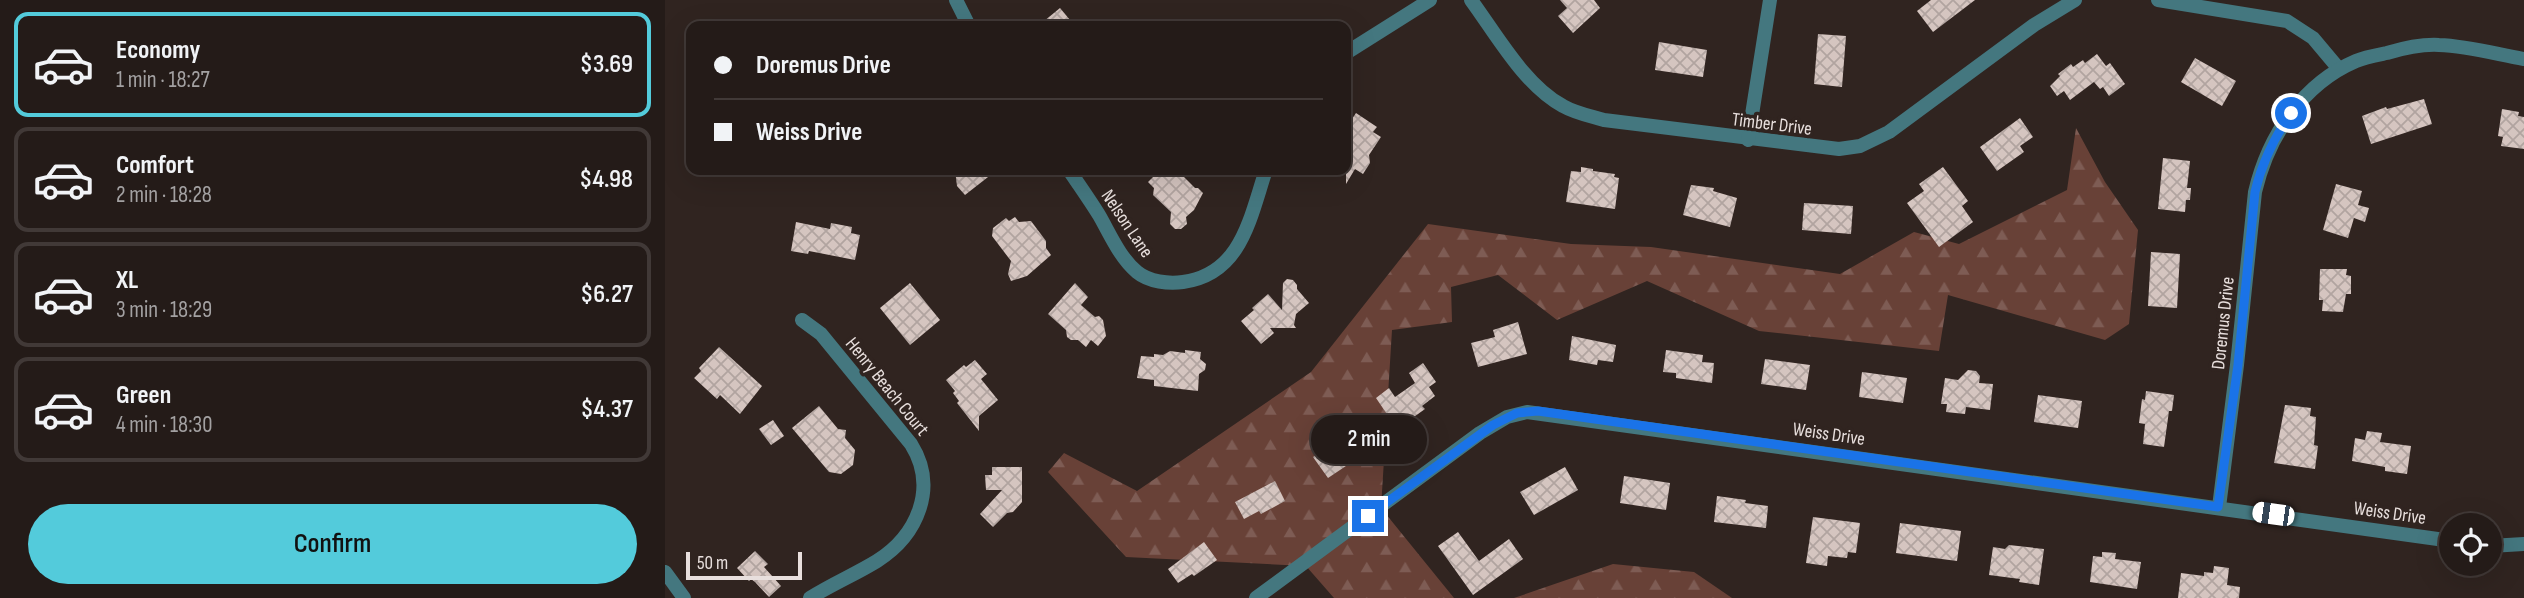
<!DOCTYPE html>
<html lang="en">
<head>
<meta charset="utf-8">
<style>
	:root { --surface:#241b18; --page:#302825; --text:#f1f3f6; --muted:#a3a1a2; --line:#413937; --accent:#53cbdb }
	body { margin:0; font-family:"Sofia Sans Condensed",sans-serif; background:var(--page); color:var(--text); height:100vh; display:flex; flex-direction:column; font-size:26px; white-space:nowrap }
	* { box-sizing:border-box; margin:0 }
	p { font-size:23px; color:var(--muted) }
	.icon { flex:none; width:38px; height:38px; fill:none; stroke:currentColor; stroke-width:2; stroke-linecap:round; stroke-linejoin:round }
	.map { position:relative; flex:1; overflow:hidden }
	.sheet { display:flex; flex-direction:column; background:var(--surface); width:665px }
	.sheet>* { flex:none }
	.guide { position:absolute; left:21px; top:21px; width:665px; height:154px; border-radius:14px; box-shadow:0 7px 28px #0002,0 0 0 2px var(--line); display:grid; align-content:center; height:154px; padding:0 28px; background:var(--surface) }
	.fabs { position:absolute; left:1774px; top:513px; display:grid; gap:14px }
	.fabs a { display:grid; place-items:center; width:63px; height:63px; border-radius:50%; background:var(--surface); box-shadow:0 7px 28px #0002,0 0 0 2px var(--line); font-size:35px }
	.scale { position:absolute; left:21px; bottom:18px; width:116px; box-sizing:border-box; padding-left:7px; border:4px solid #e8dfdd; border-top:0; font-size:19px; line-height:24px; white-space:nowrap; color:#e8dfdd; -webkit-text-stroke:5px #302420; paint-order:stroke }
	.end { position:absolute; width:32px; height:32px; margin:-16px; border:9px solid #1a73e8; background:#fff; box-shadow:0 0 0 4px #fff }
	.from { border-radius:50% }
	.bubble { position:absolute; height:49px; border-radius:24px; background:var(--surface); box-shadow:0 7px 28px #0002,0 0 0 2px var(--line); font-size:23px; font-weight:600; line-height:49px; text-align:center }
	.car { position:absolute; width:21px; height:42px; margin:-21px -10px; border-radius:9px; box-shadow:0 0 5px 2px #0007; background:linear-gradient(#fff 24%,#345 0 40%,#fff 0 76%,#345 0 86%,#fff 0) }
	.guide b { display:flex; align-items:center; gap:24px; height:66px; font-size:26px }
	.guide b+b { border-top:2px solid var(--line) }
	.guide i { width:18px; height:18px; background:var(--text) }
	ul { padding:12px 0 0; list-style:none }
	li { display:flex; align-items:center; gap:21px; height:105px; margin:0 14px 10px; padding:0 14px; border:4px solid var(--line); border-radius:14px }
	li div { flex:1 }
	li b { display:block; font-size:26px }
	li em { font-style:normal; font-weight:600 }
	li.on { border-color:var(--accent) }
	li>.icon { width:63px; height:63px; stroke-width:1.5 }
	.primary-button { display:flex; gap:14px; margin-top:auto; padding:14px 28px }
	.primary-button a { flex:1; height:80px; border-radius:42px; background:var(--accent); color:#111; font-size:28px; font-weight:600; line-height:80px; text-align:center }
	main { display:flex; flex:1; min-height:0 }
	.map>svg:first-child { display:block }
	.forest { fill:url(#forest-firs) }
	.building { fill:url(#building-cross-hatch) }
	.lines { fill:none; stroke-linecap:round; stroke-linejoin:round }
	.street { stroke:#44777f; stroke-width:14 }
	.route { stroke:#1a73e8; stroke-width:9 }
	.labels { text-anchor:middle; stroke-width:7; stroke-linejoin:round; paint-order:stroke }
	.street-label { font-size:19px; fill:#e8dfdd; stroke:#302420 }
</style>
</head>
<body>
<main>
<section class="sheet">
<ul>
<li class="on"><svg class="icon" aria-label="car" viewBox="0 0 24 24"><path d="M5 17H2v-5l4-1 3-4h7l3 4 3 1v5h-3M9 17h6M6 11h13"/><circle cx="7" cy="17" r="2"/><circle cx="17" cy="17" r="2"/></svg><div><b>Economy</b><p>1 min · 18:27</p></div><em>$3.69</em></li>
<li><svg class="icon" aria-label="car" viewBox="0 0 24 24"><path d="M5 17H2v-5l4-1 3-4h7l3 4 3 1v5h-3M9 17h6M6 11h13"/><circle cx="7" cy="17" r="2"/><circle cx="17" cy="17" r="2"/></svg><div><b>Comfort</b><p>2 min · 18:28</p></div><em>$4.98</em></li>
<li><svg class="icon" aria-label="car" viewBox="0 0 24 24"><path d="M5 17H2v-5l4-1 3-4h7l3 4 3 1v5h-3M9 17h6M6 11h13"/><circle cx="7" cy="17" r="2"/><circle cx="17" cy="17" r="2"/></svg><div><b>XL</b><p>3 min · 18:29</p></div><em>$6.27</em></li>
<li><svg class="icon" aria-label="car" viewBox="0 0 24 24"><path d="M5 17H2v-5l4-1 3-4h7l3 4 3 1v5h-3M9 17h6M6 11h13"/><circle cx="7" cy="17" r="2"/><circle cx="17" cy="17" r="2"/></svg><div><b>Green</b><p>4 min · 18:30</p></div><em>$4.37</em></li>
</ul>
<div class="primary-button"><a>Confirm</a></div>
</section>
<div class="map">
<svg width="1859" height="598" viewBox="0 0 1859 598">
	<defs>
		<pattern id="forest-firs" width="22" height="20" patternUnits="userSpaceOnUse" patternTransform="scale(1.75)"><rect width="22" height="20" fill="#684137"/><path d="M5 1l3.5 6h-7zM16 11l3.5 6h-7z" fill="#7e5c54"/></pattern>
		<pattern id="building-cross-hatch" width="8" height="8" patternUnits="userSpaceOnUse" patternTransform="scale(1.75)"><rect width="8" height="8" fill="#d5c5c0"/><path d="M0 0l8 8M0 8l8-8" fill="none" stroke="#b1a4a0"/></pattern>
	</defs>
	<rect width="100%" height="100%" fill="#302420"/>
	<g class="forest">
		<polygon points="1411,128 1440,182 1473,230 1464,324 1440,340 1283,295 1274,351 1094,331 982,281 892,320 833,275 786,287 787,322 727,330 716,508 789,598 669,598 641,566 461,557 383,472 399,453 472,491 646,372 763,224 906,244 986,247 1175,274 1249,232 1294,244 1402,190"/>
		<polygon points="948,564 1029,572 1067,598 849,598"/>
	</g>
	<g class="building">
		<polygon points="895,0 929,0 935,8 908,33 893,16 902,8"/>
		<polygon points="1266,0 1310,0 1268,32 1252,11"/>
		<polygon points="395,8 410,26 373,26"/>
		<polygon points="1153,34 1181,36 1177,87 1149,84"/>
		<polygon points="994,42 1042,50 1038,77 990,70"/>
		<polygon points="1432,54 1441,66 1445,63 1460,84 1444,96 1438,87 1435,89 1429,82 1405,100 1399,91 1392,96 1385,86 1395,76 1393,74 1406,64 1408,67 1418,60 1420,63"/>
		<polygon points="1530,58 1571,81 1557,106 1516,82"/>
		<polygon points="1759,99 1767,124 1706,144 1697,116 1721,107 1722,109"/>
		<polygon points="1837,109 1854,112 1853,116 1859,117 1859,149 1836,146 1838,137 1833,136"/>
		<polygon points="691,113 712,127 708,132 716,137 704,155 705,163 698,174 690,169 681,184 681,116 687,119"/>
		<polygon points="1355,118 1368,137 1355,146 1359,152 1332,171 1315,147"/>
		<polygon points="1498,158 1525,161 1522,188 1526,188 1525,200 1521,200 1520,212 1493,209"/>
		<polygon points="916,167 928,169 928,171 950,174 949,177 954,178 950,209 901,202 906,171 916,172"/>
		<polygon points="1278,167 1303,201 1297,206 1308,222 1274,247 1242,203 1259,191 1254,184"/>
		<polygon points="290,170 332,170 300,195 292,186"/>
		<polygon points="495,170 512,170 530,188 533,188 538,193 529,210 521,217 522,224 516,229 510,229 505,224 506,212 488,195 489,188 483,182"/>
		<polygon points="1671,184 1697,191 1693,205 1704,208 1700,222 1689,218 1683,238 1658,230"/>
		<polygon points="1026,185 1049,188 1048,191 1072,198 1065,227 1018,215"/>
		<polygon points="1139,203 1188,206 1186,234 1137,230"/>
		<polygon points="350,217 354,222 366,221 381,241 381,248 386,255 362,276 346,281 343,274 346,261 327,236 328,228 341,218 344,221"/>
		<polygon points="131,222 165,229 166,223 187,227 186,233 195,235 190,260 144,251 143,254 126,251"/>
		<polygon points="1486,252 1515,254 1512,308 1483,306"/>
		<polygon points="1655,269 1682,269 1681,275 1686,276 1686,294 1681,294 1678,312 1657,311 1658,300 1654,300"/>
		<polygon points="622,279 628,280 632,285 632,289 644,303 631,314 629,325 631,328 605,328 609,333 596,344 576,321 589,310 587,308 603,294 617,310 618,283"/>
		<polygon points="245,283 275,320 245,345 215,308"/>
		<polygon points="410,283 423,297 416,305 430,317 434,316 438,320 441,336 433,346 426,340 421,347 413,340 406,340 402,337 401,330 383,314"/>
		<polygon points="853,322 862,354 813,367 806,343 830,337 828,330"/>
		<polygon points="907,336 951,345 948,362 933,360 932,365 904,360"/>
		<polygon points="54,347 97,386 75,414 55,395 52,399 29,378 36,371 34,368"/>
		<polygon points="520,350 536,352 535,359 541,364 540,370 534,374 533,391 489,386 489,380 472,378 476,356 489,357 489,354 498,355 505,351 520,353"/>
		<polygon points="1001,350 1038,355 1037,362 1049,363 1047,383 1011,378 1011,373 998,372"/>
		<polygon points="1100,359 1145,365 1141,390 1096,384"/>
		<polygon points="310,360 322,374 316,379 333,400 314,416 314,431 292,403 294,401 288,393 290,391 281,380 299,365 301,367"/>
		<polygon points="758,363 771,382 764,387 770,396 757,406 760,409 732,429 711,398 724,388 730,397 750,383 744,373"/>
		<polygon points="1303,370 1311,371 1315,376 1314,383 1328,384 1325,410 1301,407 1300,414 1281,412 1282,404 1276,404 1280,378 1293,380"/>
		<polygon points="1197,372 1242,378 1238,403 1194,397"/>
		<polygon points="1481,391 1509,395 1507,411 1504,411 1499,447 1478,444 1480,424 1474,423 1477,399 1480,400"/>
		<polygon points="1373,395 1417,401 1413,428 1369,422"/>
		<polygon points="1620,405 1646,408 1645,416 1651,417 1649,445 1653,446 1650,469 1609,463"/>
		<polygon points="154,406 173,429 181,430 180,438 190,450 188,465 176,474 164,472 127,428"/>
		<polygon points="108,420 119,436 106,445 94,429"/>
		<polygon points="690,428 705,450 663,478 648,457 664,446 660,440 670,433 674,439"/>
		<polygon points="1702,431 1717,433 1715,442 1746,446 1742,474 1720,471 1720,467 1687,461 1690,438 1700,440"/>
		<polygon points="327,467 357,467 357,502 348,512 342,513 328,527 315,514 337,490 321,490 320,475 327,475"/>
		<polygon points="900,467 913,490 869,515 855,492"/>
		<polygon points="959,476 1005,483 1001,510 955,503"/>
		<polygon points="610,481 620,501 596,514 594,511 579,519 570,502"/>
		<polygon points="1052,496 1081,500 1080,503 1103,506 1101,528 1049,522"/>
		<polygon points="1148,517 1195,523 1191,553 1183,552 1182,558 1163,556 1162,566 1141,563"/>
		<polygon points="1235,523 1296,531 1292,561 1231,553"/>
		<polygon points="793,532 814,561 844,539 858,559 808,595 773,546"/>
		<polygon points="539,542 552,560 529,576 527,574 513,583 503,569"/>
		<polygon points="1344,545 1379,549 1374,585 1354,582 1355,579 1324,575 1328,547 1340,549"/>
		<polygon points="90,551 103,564 99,567 116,586 104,597 90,582 86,579 84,581 72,568"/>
		<polygon points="1437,552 1451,553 1450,559 1476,562 1472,589 1425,582 1428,556 1437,557"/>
		<polygon points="1549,566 1564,568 1562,585 1575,587 1574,598 1513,598 1516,573 1539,576 1539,572 1548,573"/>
	</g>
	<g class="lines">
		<g class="street">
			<polyline points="291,0 304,26"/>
			<path d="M806 0C831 34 860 86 898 106 910 113 925 116 939 120L1174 149 1195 146 1224 132 1369 25 1410 0"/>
			<polyline points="1493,0 1622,21 1648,38 1674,69"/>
			<polyline points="681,53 765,0"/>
			<polyline points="1083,140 1105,0"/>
			<path d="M404 170C414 185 424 199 434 215 445 234 455 258 472 272 484 282 504 284 518 282 577 274 585 217 601 170"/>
			<path d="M137 320 156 334 246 444C273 487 253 535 212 561 191 574 167 584 145 598"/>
			<path d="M1554 507 1572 365 1590 192C1603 137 1637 84 1691 61 1700 57 1712 55 1722 53 1739 48 1757 44 1774 45 1803 46 1831 54 1859 59"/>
			<polyline points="1825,546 1859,544"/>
			<polyline points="0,572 19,598"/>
			<polyline points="591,598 815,433 842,417 862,412 1787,541"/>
		</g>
	</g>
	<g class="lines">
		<path class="route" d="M703 516 828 425 852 413 873 411 1553 507 1573 365 1590 192C1597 162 1609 138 1626 113"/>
	</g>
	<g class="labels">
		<g class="street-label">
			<text transform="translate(1107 123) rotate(7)" y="7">Timber Drive</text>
			<text transform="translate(463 223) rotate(56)" y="7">Nelson Lane</text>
			<text transform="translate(1557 323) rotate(-84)" y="7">Doremus Drive</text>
			<text transform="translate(223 386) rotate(51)" y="7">Henry Beach Court</text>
			<text transform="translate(1164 433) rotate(8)" y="7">Weiss Drive</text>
			<text transform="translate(1725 512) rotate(8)" y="7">Weiss Drive</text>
		</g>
	</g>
</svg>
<div class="fabs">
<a><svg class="icon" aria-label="locate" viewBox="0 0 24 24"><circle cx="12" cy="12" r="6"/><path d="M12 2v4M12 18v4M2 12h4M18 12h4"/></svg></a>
</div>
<div class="scale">50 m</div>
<i class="end from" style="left:1626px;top:113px"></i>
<i class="end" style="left:703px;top:516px"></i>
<div class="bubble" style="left:646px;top:415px;width:116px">2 min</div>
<i class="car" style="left:1608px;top:514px;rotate:278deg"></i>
<div class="guide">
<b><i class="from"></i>Doremus Drive</b>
<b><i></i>Weiss Drive</b>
</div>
</div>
</main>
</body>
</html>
